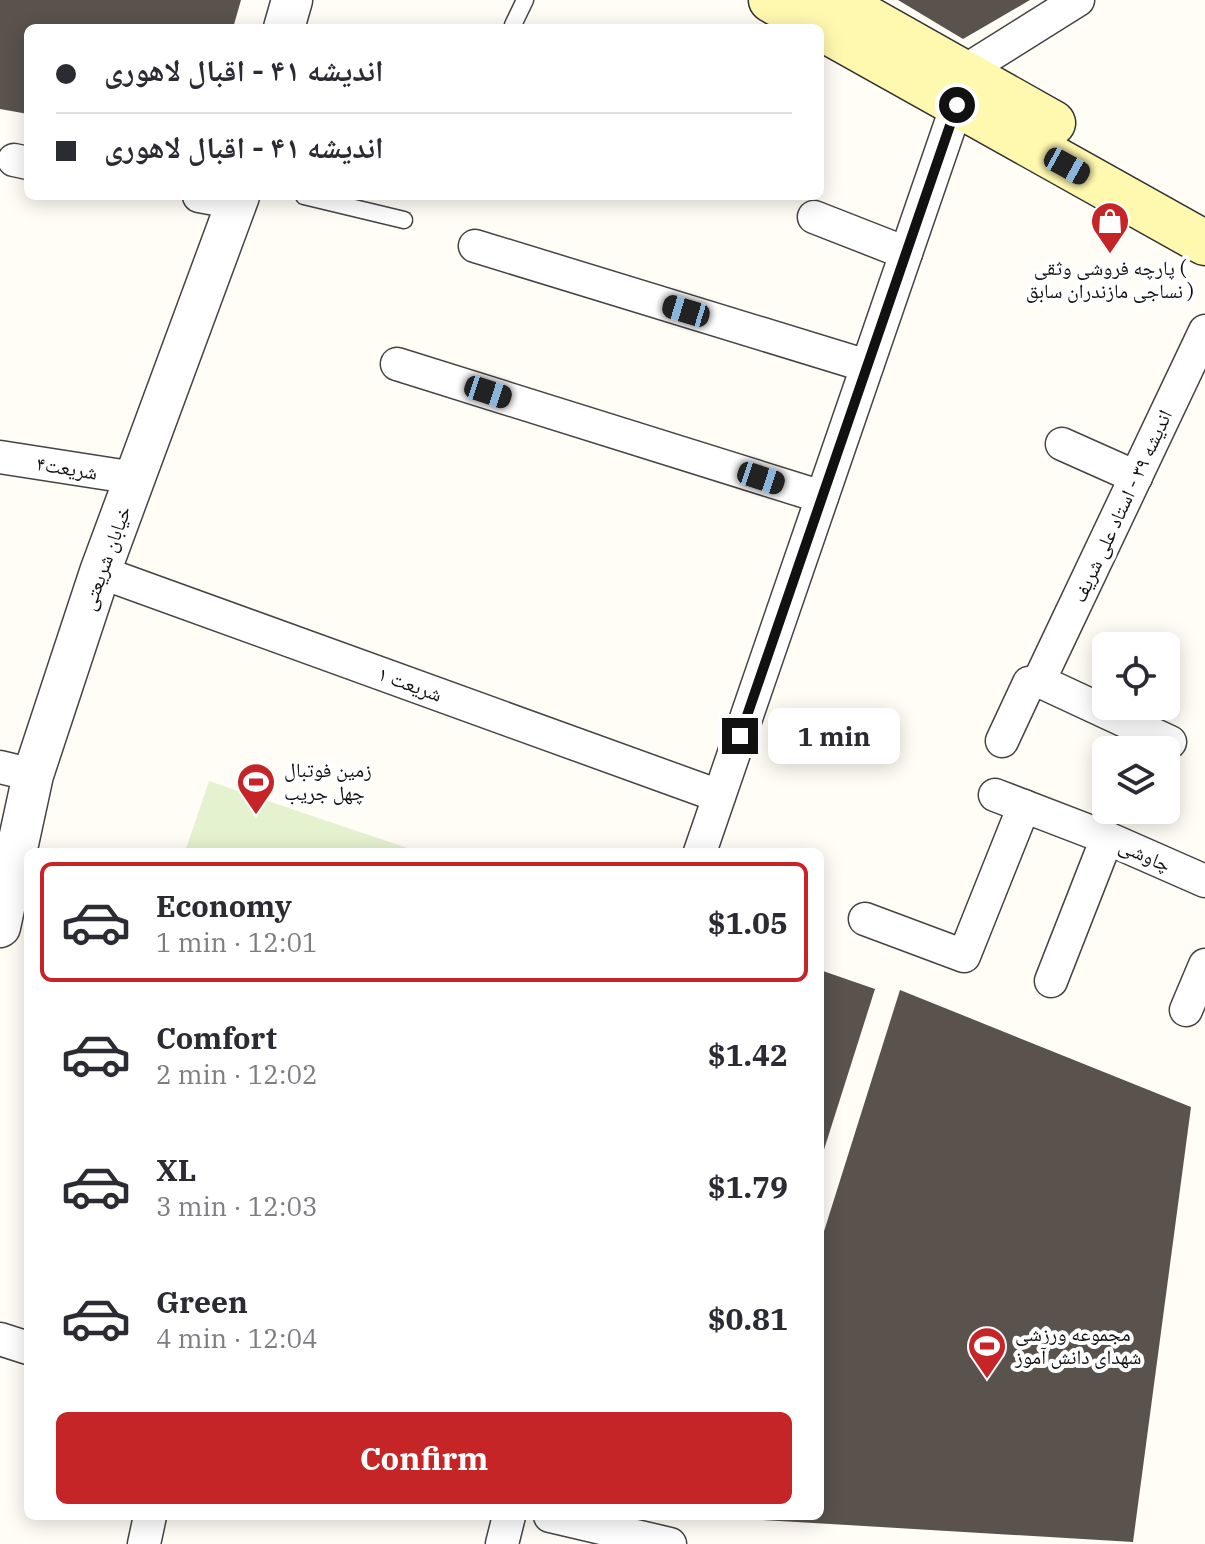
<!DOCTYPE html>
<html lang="en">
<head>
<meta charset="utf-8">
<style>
	:root { --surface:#fff; --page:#f7f7f7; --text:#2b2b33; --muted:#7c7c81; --line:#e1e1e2; --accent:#c52527 }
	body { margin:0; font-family:"IBM Plex Serif","Noto Naskh Arabic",serif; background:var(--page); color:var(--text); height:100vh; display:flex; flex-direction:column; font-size:30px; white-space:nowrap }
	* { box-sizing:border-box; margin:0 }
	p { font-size:26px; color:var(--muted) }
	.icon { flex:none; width:44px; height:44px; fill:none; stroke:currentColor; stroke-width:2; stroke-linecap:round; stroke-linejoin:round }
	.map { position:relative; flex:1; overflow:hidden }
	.sheet { position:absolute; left:24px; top:848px; width:800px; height:672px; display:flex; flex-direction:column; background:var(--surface); border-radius:12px; box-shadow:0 4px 20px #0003 }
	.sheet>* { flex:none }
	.guide { position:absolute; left:24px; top:24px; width:800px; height:176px; border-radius:12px; box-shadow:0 4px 20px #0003; display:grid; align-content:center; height:176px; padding:0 32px; background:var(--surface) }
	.buttons { position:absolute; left:1092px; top:632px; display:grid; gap:16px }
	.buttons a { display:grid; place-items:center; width:88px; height:88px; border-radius:12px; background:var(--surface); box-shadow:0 4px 20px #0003; font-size:40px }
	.end { position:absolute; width:36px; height:36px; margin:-18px; border:10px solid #111; background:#fff; box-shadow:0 0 0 4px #fff }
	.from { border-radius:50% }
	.bubble { position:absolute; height:56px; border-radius:12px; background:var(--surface); box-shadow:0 4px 20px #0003; font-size:26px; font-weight:700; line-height:56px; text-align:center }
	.car { position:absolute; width:24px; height:48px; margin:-24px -12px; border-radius:10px; box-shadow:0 0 6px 2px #0007; background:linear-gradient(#222 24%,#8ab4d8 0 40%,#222 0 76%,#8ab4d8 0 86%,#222 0) }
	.guide b { display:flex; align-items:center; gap:28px; height:76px; font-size:30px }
	.guide b+b { border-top:2px solid var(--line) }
	.guide i { width:20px; height:20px; background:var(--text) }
	ul { padding:14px 0 0; list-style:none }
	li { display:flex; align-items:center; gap:24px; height:120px; margin:0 16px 12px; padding:0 16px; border:4px solid transparent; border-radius:12px }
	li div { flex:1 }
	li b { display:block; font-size:30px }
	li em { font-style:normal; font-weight:700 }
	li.current { border-color:var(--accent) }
	li>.icon { width:72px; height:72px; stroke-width:1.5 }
	.primary-button { display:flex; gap:16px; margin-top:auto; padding:16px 32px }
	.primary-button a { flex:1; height:92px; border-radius:12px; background:var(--accent); color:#fff; font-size:32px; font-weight:700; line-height:92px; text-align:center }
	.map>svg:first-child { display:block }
	.pitch { fill:#e5f2cf }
	.building { fill:#5a524d }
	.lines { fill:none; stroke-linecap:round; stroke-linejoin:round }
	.service-casing { stroke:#444; stroke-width:19 }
	.minor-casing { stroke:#444; stroke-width:35 }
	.tertiary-casing { stroke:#444; stroke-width:43 }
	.secondary-casing { stroke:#333; stroke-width:47 }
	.service { stroke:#fff; stroke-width:16 }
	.minor { stroke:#fff; stroke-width:32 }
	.tertiary { stroke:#fff; stroke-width:40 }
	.secondary { stroke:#fff9b0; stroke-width:44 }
	.route { stroke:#111; stroke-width:10 }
	.labels { text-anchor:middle; stroke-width:8; stroke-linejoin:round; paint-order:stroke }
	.poi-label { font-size:20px; fill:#111; stroke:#fff; text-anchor:start }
	.street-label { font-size:20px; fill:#111; stroke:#fff }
</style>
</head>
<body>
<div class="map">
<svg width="1205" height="1544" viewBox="0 0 1205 1544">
	<rect width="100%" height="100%" fill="#fffdf5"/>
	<polygon class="pitch" points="209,781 419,852 185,852"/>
	<g class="building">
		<polygon points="0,0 241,0 233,28 28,28 28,114 0,109"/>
		<polygon points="898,0 1030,0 963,39"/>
		<polygon points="820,970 875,989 821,1159 820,1159"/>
		<polygon points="900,990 1191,1107 1133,1542 730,1518 820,1516 820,1244"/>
	</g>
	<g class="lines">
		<g class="service-casing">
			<g id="service">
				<polyline points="513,25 525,0"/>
				<polyline points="304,196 404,220"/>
			</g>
		</g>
		<g class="minor-casing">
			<g id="minor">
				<polyline points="963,72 1078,0"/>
				<polyline points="14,160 28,163"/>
				<polyline points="199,196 237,203"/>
				<polyline points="814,217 906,253"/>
				<polyline points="475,246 867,366"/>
				<polyline points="397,364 822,497"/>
				<polyline points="1062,444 1136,477"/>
				<polyline points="0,457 135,478"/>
				<polyline points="100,572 719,796"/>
				<polyline points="1039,681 1205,331"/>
				<polyline points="1002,741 1029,683 1039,681 1170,742"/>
				<polyline points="0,767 33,775"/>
				<polyline points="995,795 1107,838 1205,881"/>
				<polyline points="700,852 957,105"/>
				<polyline points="865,919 964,956 1024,806"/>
				<polyline points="1051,981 1107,838"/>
				<polyline points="1186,1010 1205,965"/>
				<polyline points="0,1339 28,1348"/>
				<polyline points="550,1516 670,1544"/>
				<polyline points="144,1544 150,1516"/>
				<polyline points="502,1544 509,1516"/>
			</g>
		</g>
		<g class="tertiary-casing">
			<g id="tertiary">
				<polyline points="284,28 292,0"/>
				<polyline points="0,927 33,775 100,572 239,196"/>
			</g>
		</g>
		<g class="secondary-casing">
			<g id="secondary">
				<polyline points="771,0 1205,243"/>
				<polyline points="835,0 1053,123"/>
			</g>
		</g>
		<use href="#service" class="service"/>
		<use href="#minor" class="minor"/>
		<use href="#tertiary" class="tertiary"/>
		<use href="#secondary" class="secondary"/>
	</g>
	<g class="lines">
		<polyline class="route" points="740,736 957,105"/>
	</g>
	<defs>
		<g id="shop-pin" transform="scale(2)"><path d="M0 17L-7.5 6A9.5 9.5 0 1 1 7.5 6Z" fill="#c52527" stroke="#fff"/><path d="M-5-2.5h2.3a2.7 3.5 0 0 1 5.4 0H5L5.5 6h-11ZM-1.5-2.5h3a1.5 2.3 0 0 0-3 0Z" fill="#fff"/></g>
		<g id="stadium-pin" transform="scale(2)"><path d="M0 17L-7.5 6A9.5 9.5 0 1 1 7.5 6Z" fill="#c52527" stroke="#fff"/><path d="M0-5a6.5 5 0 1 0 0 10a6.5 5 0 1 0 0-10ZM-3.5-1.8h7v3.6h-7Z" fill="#fff"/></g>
	</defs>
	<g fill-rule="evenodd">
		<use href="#shop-pin" x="1110" y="221"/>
		<use href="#stadium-pin" x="256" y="782"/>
		<use href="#stadium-pin" x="987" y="1346"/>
	</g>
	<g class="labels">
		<g class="poi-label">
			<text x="1110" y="275" text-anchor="middle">پارچه فروشی وثقی (<tspan x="1110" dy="23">نساجی مازندران سابق )</tspan></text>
			<text x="284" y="777">زمین فوتبال<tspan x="284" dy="23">چهل جریب</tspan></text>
			<text x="1015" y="1341">مجموعه ورزشی<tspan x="1015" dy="23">شهدای دانش آموز</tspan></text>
		</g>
		<g class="street-label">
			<text transform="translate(67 468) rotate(9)" y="7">شریعت۴</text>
			<text transform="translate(1122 506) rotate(-65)" y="7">اندیشه ۳۹ - استاد علی شریف</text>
			<text transform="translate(106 558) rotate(-70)" y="7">خیابان شریعتی</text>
			<text transform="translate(410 684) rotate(20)" y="7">شریعت ۱</text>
			<text transform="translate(1145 855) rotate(24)" y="7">چاوشی</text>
		</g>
	</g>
</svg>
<div class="buttons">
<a><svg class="icon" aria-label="locate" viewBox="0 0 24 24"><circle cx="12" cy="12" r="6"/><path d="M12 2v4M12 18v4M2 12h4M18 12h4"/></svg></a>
<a><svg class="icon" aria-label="layers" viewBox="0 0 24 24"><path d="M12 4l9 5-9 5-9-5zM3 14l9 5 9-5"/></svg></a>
</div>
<i class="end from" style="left:957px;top:105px"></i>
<i class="end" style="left:740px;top:736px"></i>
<div class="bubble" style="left:768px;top:708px;width:132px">1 min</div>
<i class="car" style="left:1067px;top:166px;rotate:119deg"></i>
<i class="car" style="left:686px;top:311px;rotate:287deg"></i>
<i class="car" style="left:488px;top:392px;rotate:108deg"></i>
<i class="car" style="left:761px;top:478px;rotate:108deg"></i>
<div class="guide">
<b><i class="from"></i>اندیشه ۴۱ - اقبال لاهوری</b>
<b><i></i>اندیشه ۴۱ - اقبال لاهوری</b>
</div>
<section class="sheet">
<ul>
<li class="current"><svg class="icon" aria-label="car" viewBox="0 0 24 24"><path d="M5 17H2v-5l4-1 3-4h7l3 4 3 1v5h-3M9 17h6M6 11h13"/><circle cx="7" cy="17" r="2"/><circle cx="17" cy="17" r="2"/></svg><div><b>Economy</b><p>1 min · 12:01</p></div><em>$1.05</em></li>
<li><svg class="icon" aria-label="car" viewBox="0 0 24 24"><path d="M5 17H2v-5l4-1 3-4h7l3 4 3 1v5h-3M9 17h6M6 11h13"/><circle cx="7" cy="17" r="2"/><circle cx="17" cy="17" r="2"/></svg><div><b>Comfort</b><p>2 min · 12:02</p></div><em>$1.42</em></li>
<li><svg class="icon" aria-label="car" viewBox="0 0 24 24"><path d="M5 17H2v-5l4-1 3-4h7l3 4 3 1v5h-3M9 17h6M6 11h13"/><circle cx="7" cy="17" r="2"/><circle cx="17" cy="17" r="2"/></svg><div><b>XL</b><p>3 min · 12:03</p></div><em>$1.79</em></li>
<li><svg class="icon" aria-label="car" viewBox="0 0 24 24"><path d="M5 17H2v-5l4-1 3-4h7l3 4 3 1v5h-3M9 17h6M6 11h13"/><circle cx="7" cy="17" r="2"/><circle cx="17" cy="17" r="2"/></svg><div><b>Green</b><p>4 min · 12:04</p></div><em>$0.81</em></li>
</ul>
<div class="primary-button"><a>Confirm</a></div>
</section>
</div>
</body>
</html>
